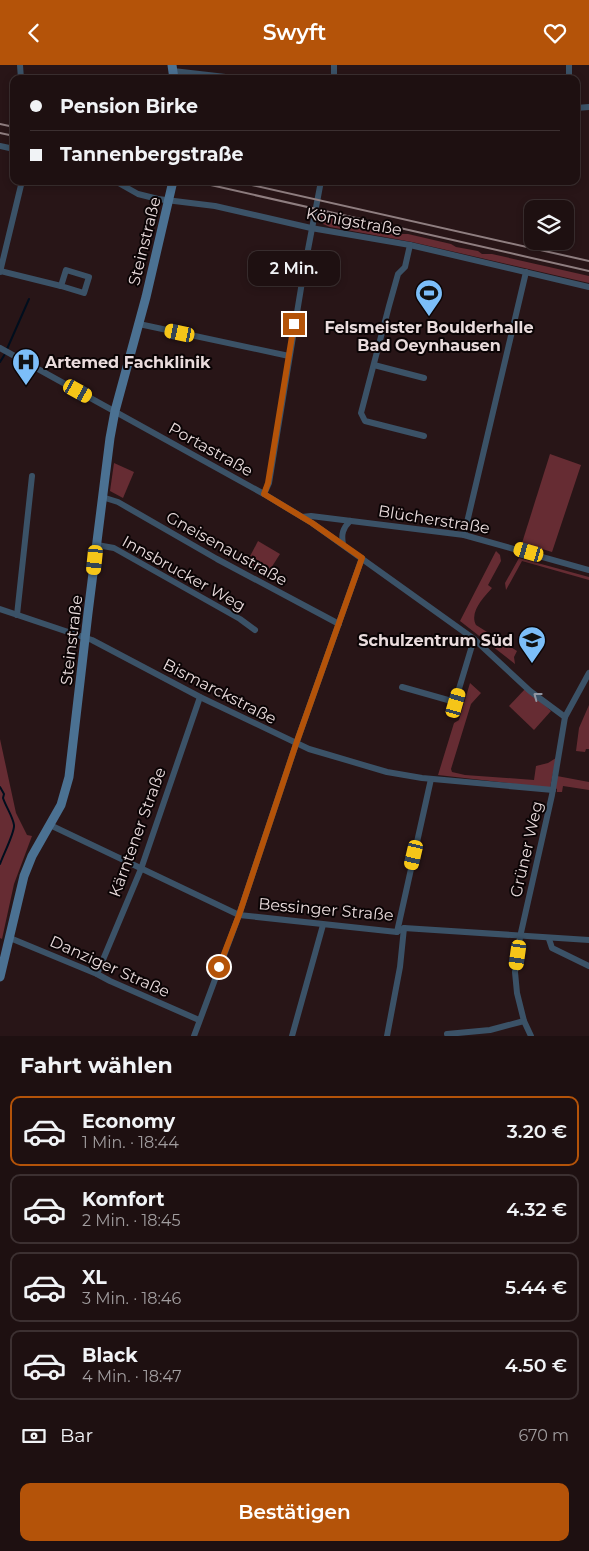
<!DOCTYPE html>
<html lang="de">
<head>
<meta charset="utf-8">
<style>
	:root { --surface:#1e1011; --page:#26191a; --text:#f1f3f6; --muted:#a19d9f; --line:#3c3031; --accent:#b45309 }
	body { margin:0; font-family:Montserrat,sans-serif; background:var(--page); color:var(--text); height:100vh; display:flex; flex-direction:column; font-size:19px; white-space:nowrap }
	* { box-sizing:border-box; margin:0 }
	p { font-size:16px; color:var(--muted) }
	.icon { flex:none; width:28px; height:28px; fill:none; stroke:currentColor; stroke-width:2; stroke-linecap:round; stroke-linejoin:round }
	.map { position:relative; height:971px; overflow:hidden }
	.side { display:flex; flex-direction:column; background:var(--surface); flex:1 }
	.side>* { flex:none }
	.top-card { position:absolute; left:10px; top:10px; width:570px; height:110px; border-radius:10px; box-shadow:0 2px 8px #0003,0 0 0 1px var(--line); display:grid; align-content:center; height:110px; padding:0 20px; background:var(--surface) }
	.tools { position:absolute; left:524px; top:135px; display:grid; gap:10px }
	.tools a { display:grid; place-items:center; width:50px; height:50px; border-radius:10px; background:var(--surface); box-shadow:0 2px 8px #0003,0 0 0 1px var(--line); font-size:25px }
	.end { position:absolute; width:22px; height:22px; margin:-11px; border:6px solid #b45309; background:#fff; box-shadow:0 0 0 2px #fff }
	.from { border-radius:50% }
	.bubble { position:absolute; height:35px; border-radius:10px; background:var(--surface); box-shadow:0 2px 8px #0003,0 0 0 1px var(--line); font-size:16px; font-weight:600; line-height:35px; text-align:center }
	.car { position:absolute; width:15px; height:30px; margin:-15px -8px; border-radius:6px; box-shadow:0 0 4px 1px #0007; background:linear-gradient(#f5c518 24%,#345 0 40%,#f5c518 0 76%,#345 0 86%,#f5c518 0) }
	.top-card b { display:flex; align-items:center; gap:18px; height:48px; font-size:19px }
	.top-card b+b { border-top:1px solid var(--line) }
	.top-card i { width:12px; height:12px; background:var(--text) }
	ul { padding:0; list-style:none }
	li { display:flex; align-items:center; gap:15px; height:70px; margin:0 10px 8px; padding:0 10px; border:2px solid var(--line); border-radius:10px }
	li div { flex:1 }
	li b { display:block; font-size:19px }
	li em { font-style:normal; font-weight:600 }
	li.active { border-color:var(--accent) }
	li>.icon { width:45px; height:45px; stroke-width:1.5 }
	h2 { padding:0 20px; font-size:22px; line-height:60px }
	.pay { display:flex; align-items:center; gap:12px; height:55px; padding:0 20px; font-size:19px }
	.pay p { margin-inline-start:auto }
	.button { display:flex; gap:10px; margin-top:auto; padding:10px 20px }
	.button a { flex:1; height:58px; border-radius:10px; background:var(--accent); color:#fff; font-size:20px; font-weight:600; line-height:58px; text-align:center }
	header { display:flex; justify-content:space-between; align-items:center; height:65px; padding:0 20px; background:var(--accent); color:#fff; font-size:22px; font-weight:600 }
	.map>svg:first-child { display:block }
	.green { fill:#662c33 }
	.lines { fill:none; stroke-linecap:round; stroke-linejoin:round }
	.stream { stroke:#000e1d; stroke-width:2 }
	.minor { stroke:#3b5267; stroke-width:6 }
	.secondary { stroke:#4b7192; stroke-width:9 }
	.rail { stroke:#8f7e80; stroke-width:2 }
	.oneway { stroke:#9296a2 }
	.route { stroke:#b45309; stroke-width:6 }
	.labels { text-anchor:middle; stroke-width:4; stroke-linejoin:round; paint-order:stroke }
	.street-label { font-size:16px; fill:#e9dbdc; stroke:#0b0405 }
	.poi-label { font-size:16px; font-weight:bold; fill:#e9dbdc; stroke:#0b0405 }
</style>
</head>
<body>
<header><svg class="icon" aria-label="back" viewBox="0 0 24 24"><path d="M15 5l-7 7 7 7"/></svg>Swyft<svg class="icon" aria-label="heart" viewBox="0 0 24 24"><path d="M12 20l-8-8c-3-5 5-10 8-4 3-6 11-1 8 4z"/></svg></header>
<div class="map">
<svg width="589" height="971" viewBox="0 0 589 971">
	<rect width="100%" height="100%" fill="#281517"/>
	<g class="green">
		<polygon points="320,150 345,157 355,158 398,169 408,169 451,179 456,182 478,186 482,189 492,189 589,211 589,218 412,177 330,162 323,159"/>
		<polygon points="550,389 581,400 552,487 522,478"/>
		<polygon points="114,398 134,407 123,433 110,426"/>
		<polygon points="258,476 280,489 266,511 246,499"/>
		<path d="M496 486 500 490 501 496 488 520 492 523C484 532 469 547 476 560L517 586 514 592 515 599 460 556Z"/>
		<polygon points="519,493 589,512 589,515 522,496 506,525 505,518"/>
		<polygon points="470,618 481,628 471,639 451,704 452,707 465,710 534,715 536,701 548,698 556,693 550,723 438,710 454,658 459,655"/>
		<polygon points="526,623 551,646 534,665 509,641"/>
		<polygon points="589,640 589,684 586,684 585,687 576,686 579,663"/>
		<polygon points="0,674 16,748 27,770 32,771 14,819 2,874 0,873"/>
		<polygon points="557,711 589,717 589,725 563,721 562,727 557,727 557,724 555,723"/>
	</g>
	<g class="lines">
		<g class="stream">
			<polyline points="7,284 29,234"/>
			<polyline points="0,297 5,289"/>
			<path d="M0 722 4 729 3 733C6 742 13 752 14 760 15 767 3 790 0 799"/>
		</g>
		<g class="minor">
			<polyline points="20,0 21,14"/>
			<polyline points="569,0 569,14"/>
			<polyline points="173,6 243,14"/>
			<polyline points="334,14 334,0"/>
			<polyline points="576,43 589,42"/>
			<polyline points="0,81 14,84"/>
			<polyline points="115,116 138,129 158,134 215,141 311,163 410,180 589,222"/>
			<polyline points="410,180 405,202 398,209 389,241 361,348 365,356 424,371"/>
			<polygon points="66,205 89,212 84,228 61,221"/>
			<polyline points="0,206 61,221"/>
			<polyline points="0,207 22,116"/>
			<polyline points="139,259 289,291"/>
			<polyline points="0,283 264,429 312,458 474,574 530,626 565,652"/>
			<polyline points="374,300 424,313"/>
			<polyline points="264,429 269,418 303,211 321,116"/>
			<polyline points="102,432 118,437 217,494 339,559"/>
			<polyline points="302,452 311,451 464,470 589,505"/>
			<polyline points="464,470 526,207"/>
			<path d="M343 479C341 469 343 463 350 456"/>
			<polyline points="97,480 114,483 240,554 255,565"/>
			<polyline points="0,544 92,575 200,632 309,684 387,707 422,713 553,725"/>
			<polyline points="17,550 32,411"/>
			<polyline points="402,622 455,637"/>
			<polyline points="451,649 455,637 474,574"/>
			<polyline points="50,760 239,850 397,867 404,863 589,875"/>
			<polyline points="397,867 431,714"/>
			<polyline points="10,873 97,909 110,916 199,955"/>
			<polyline points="549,874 552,883 589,901"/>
			<polyline points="97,909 141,804 200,632"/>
			<polyline points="447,969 490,965 524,956"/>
			<polyline points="194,971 239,850 296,679 362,493"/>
			<polyline points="292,971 323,860"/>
			<polyline points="387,971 400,902 404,863"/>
			<polyline points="531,971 524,956 517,928 515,907 520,872 552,730 565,652 589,608"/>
		</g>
		<g class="secondary">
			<polyline points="172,0 174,14"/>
			<polyline points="0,912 24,811 32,791 61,740 69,712 88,548 110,373 115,346 146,232 173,116"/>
		</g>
		<g class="rail">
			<polyline points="0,59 14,62"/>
			<polyline points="0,68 14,71"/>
			<polyline points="193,116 589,206"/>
			<polyline points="234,116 589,196"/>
		</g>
	</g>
	<defs><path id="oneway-chevron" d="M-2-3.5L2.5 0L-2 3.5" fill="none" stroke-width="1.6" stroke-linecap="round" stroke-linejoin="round" transform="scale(1.25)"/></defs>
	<use class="oneway" href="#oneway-chevron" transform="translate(537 631) rotate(-143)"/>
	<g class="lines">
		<polyline class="route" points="219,902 239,850 296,679 362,493 312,458 264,429 268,418 294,259"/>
	</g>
	<defs>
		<g id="stadium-pin" transform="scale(1.4375)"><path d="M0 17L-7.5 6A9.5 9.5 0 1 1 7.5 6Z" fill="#7cbef9" stroke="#0b0405"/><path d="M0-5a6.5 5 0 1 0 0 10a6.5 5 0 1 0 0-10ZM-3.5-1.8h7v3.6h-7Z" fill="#111"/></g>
		<g id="hospital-pin" transform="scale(1.4375)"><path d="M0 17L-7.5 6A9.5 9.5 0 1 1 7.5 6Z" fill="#7cbef9" stroke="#0b0405"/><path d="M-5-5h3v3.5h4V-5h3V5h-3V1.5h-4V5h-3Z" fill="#111"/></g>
		<g id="school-pin" transform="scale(1.4375)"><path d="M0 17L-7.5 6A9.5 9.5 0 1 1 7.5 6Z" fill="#7cbef9" stroke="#0b0405"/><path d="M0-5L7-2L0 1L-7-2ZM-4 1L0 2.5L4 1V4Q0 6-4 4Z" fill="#111"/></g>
	</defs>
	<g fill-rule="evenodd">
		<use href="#stadium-pin" x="429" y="228"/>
		<use href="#hospital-pin" x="26" y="297"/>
		<use href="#school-pin" x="532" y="575"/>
	</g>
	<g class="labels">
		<g class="street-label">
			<text transform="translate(354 156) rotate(10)" y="6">Königstraße</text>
			<text transform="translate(144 176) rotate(-76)" y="6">Steinstraße</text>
			<text transform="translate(211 384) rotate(29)" y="6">Portastraße</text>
			<text transform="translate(434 454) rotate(9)" y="6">Blücherstraße</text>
			<text transform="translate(227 483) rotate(29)" y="6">Gneisenaustraße</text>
			<text transform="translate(184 508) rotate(29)" y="6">Innsbrucker Weg</text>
			<text transform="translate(71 575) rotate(-83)" y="6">Steinstraße</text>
			<text transform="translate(220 626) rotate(27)" y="6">Bismarckstraße</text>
			<text transform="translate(137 767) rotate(-70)" y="6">Kärntener Straße</text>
			<text transform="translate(526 784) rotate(-77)" y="6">Grüner Weg</text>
			<text transform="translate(326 844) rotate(5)" y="6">Bessinger Straße</text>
			<text transform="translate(110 901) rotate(24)" y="6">Danziger Straße</text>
		</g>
		<g class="poi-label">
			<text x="429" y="268">Felsmeister Boulderhalle<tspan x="429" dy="18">Bad Oeynhausen</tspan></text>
			<text x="45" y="303" text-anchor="start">Artemed Fachklinik</text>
			<text x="513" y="581" text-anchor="end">Schulzentrum Süd</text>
		</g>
	</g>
</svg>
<div class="tools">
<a><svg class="icon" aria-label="layers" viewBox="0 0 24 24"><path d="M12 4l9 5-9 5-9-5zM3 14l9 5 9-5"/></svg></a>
</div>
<i class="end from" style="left:219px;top:902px"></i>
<i class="end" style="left:294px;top:259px"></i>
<div class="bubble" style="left:248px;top:186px;width:92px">2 Min.</div>
<i class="car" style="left:180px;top:268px;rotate:282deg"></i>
<i class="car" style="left:78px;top:326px;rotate:119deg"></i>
<i class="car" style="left:529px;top:487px;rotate:286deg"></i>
<i class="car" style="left:95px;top:495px;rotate:186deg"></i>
<i class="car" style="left:456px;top:638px;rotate:16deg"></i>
<i class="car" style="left:414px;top:790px;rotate:193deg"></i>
<i class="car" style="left:518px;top:890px;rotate:188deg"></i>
<div class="top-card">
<b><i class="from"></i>Pension Birke</b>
<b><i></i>Tannenbergstraße</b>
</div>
</div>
<section class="side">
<h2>Fahrt wählen</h2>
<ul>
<li class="active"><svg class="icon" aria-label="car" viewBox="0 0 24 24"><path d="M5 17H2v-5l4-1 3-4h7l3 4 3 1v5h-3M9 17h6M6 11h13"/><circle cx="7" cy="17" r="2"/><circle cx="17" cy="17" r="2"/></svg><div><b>Economy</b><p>1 Min. · 18:44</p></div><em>3.20 €</em></li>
<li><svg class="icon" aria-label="car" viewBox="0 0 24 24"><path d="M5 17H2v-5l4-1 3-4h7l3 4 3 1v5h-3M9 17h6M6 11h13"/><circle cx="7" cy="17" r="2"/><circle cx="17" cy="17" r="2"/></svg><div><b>Komfort</b><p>2 Min. · 18:45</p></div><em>4.32 €</em></li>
<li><svg class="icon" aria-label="car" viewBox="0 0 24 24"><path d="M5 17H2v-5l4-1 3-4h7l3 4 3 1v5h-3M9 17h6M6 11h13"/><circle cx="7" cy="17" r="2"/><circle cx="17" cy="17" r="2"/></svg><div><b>XL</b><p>3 Min. · 18:46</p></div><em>5.44 €</em></li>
<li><svg class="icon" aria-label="car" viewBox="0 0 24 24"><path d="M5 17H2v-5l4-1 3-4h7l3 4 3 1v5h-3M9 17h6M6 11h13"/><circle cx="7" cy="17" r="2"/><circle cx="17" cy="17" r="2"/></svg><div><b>Black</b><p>4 Min. · 18:47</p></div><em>4.50 €</em></li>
</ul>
<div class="pay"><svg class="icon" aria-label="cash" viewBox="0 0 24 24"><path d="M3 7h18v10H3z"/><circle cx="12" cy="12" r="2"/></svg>Bar<p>670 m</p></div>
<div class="button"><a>Bestätigen</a></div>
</section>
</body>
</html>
